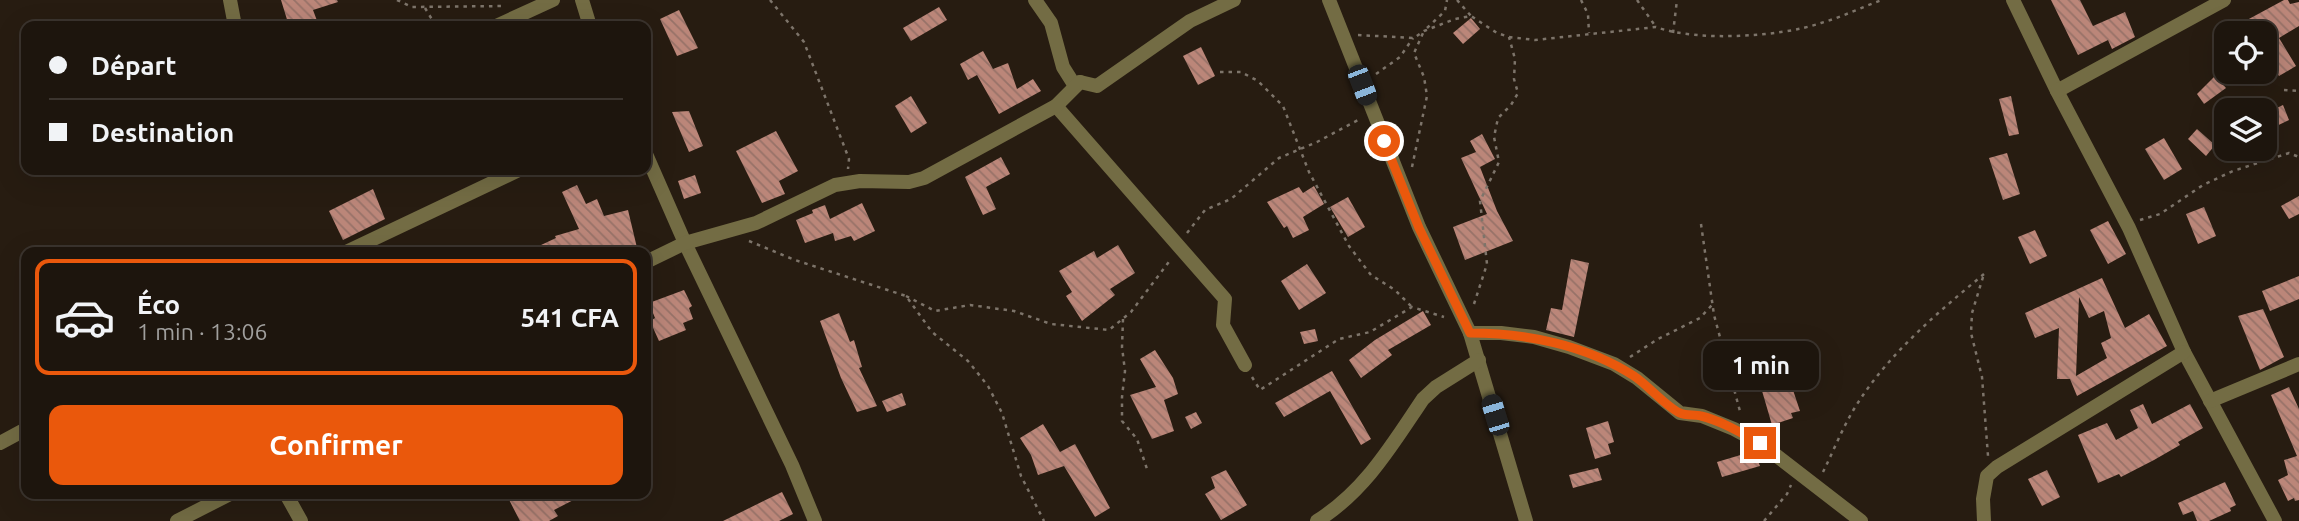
<!DOCTYPE html>
<html lang="fr">
<head>
<meta charset="utf-8">
<style>
	:root { --surface:#1d150d; --page:#251e16; --text:#f1f3f6; --muted:#a09f9d; --line:#3b342e; --accent:#ea580c }
	body { margin:0; font-family:Ubuntu,sans-serif; background:var(--page); color:var(--text); height:100vh; display:flex; flex-direction:column; font-size:26px; white-space:nowrap }
	* { box-sizing:border-box; margin:0 }
	p { font-size:23px; color:var(--muted) }
	.icon { flex:none; width:38px; height:38px; fill:none; stroke:currentColor; stroke-width:2; stroke-linecap:round; stroke-linejoin:round }
	.map { position:relative; flex:1; overflow:hidden }
	.sheet { position:absolute; left:21px; top:247px; width:630px; height:252px; display:flex; flex-direction:column; background:var(--surface); border-radius:14px; box-shadow:0 7px 28px #0002,0 0 0 2px var(--line) }
	.sheet>* { flex:none }
	.hud { position:absolute; left:21px; top:21px; width:630px; height:154px; border-radius:14px; box-shadow:0 7px 28px #0002,0 0 0 2px var(--line); display:grid; align-content:center; height:154px; padding:0 28px; background:var(--surface) }
	.tools { position:absolute; left:2214px; top:21px; display:grid; gap:14px }
	.tools a { display:grid; place-items:center; width:63px; height:63px; border-radius:14px; background:var(--surface); box-shadow:0 7px 28px #0002,0 0 0 2px var(--line); font-size:35px }
	.end { position:absolute; width:32px; height:32px; margin:-16px; border:9px solid #ea580c; background:#fff; box-shadow:0 0 0 4px #fff }
	.from { border-radius:50% }
	.bubble { position:absolute; height:49px; border-radius:14px; background:var(--surface); box-shadow:0 7px 28px #0002,0 0 0 2px var(--line); font-size:23px; font-weight:600; line-height:49px; text-align:center }
	.car { position:absolute; width:21px; height:42px; margin:-21px -10px; border-radius:9px; box-shadow:0 0 5px 2px #0007; background:linear-gradient(#222 24%,#8ab4d8 0 40%,#222 0 76%,#8ab4d8 0 86%,#222 0) }
	.hud b { display:flex; align-items:center; gap:24px; height:66px; font-size:26px }
	.hud b+b { border-top:2px solid var(--line) }
	.hud i { width:18px; height:18px; background:var(--text) }
	ul { padding:12px 0 0; list-style:none }
	li { display:flex; align-items:center; gap:21px; height:116px; margin:0 14px 10px; padding:0 14px; border:4px solid var(--line); border-radius:14px }
	li div { flex:1 }
	li b { display:block; font-size:26px }
	li em { font-style:normal; font-weight:600 }
	li.on { border-color:var(--accent) }
	li>.icon { width:63px; height:63px; stroke-width:1.5 }
	.button { display:flex; gap:14px; margin-top:auto; padding:14px 28px }
	.button a { flex:1; height:80px; border-radius:14px; background:var(--accent); color:#fff; font-size:28px; font-weight:600; line-height:80px; text-align:center }
	.map>svg:first-child { display:block }
	.building { fill:url(#building-back-hatch); fill-rule:evenodd }
	.lines { fill:none; stroke-linecap:round; stroke-linejoin:round }
	.path { stroke:#7d746a; stroke-width:2.5; stroke-dasharray:3.5 5; stroke-linecap:butt }
	.minor { stroke:#736c44; stroke-width:14 }
	.route { stroke:#ea580c; stroke-width:9 }
</style>
</head>
<body>
<div class="map">
<svg width="2299" height="521" viewBox="0 0 2299 521">
	<defs>
		<pattern id="building-back-hatch" width="6" height="6" patternUnits="userSpaceOnUse" patternTransform="scale(1.75)"><rect width="6" height="6" fill="#bb8679"/><path d="M-1 5l2 2M0 0l6 6M5-1l2 2" fill="none" stroke="#977268"/></pattern>
	</defs>
	<rect width="100%" height="100%" fill="#271c11"/>
	<g class="building">
		<polygon points="281,0 337,0 338,2 313,10 319,26 289,26"/>
		<polygon points="2051,0 2080,0 2093,26 2125,12 2135,37 2112,49 2108,40 2078,55"/>
		<polygon points="2284,0 2288,0 2290,4 2299,2 2299,26 2279,38 2296,66 2279,76 2276,71 2272,73 2264,61 2264,33 2223,33"/>
		<polygon points="939,7 947,20 911,41 903,28"/>
		<polygon points="679,10 698,48 677,56 660,19"/>
		<polygon points="1471,18 1480,29 1463,44 1453,33"/>
		<polygon points="1201,47 1215,76 1198,85 1183,56"/>
		<polygon points="983,51 993,69 1008,63 1017,89 1033,79 1041,91 999,114 977,75 968,80 960,64"/>
		<polygon points="2215,76 2226,88 2204,104 2197,94"/>
		<polygon points="911,96 927,123 911,133 895,106"/>
		<polygon points="2011,96 2019,134 2009,136 1999,99"/>
		<polygon points="2283,105 2289,120 2264,132 2264,114"/>
		<polygon points="689,111 703,146 689,152 672,112"/>
		<polygon points="2197,129 2215,145 2206,156 2188,139"/>
		<polygon points="776,131 798,171 779,181 785,194 762,203 736,151"/>
		<polygon points="1482,134 1495,159 1480,167 1497,211 1513,241 1465,260 1453,227 1487,214 1461,158 1476,152 1470,141"/>
		<polygon points="2164,138 2182,169 2164,180 2145,149"/>
		<polygon points="2007,153 2020,194 2003,200 1989,158"/>
		<polygon points="1001,157 1010,174 986,187 996,209 983,215 965,177"/>
		<polygon points="695,175 701,193 684,199 678,181"/>
		<polygon points="577,185 586,204 597,199 604,216 628,210 638,252 526,252 556,238 555,236 579,229 562,192"/>
		<polygon points="1314,186 1324,204 1303,217 1309,230 1293,238 1287,226 1284,228 1267,202 1299,187 1303,193"/>
		<polygon points="373,189 385,219 343,240 329,211"/>
		<polygon points="2299,196 2299,214 2289,219 2281,206"/>
		<polygon points="1348,197 1365,227 1348,237 1330,207"/>
		<polygon points="862,203 875,231 854,241 851,236 835,241 833,233 805,243 796,220 813,213 812,210 825,205 830,219"/>
		<polygon points="2204,207 2216,236 2198,244 2186,214"/>
		<polygon points="2108,221 2126,254 2108,264 2090,230"/>
		<polygon points="2035,230 2047,256 2030,264 2018,237"/>
		<polygon points="1118,245 1135,273 1110,289 1115,295 1082,321 1066,296 1072,292 1059,271 1094,251 1097,258"/>
		<polygon points="1571,259 1589,263 1574,337 1546,330 1551,308 1562,310"/>
		<polygon points="1307,264 1326,293 1299,310 1281,281"/>
		<polygon points="2299,276 2299,299 2270,311 2262,291"/>
		<path d="M2102 278 2125 328 2149 314 2167 346 2077 396 2070 379H2057L2059 328 2035 338 2025 313ZM2079 297 2089 318 2104 311 2111 338 2101 343 2107 358 2076 376Z"/>
		<polygon points="684,290 692,306 689,308 693,319 683,323 686,330 659,341 650,321 655,318 649,303"/>
		<polygon points="2263,309 2284,357 2260,370 2238,316"/>
		<polygon points="1423,311 1431,325 1388,350 1392,355 1361,378 1349,360 1375,340"/>
		<polygon points="839,313 850,342 854,340 862,367 859,368 877,406 857,412 841,378 820,321"/>
		<polygon points="1315,329 1318,341 1304,344 1300,332"/>
		<polygon points="1155,350 1173,378 1178,394 1164,400 1174,431 1152,439 1130,395 1156,387 1140,359"/>
		<polygon points="1332,371 1371,439 1361,445 1330,391 1284,417 1275,403"/>
		<polygon points="1788,375 1800,411 1791,413 1793,418 1772,425 1760,384"/>
		<polygon points="2289,387 2299,409 2299,500 2295,501 2294,498 2288,501 2278,480 2288,475 2284,460 2297,456 2271,395"/>
		<polygon points="902,393 906,405 887,412 882,401"/>
		<polygon points="2143,404 2152,424 2190,404 2203,428 2178,442 2180,445 2154,460 2121,477 2119,474 2098,483 2078,435 2107,423 2116,440 2138,428 2130,410"/>
		<polygon points="1196,412 1202,423 1191,429 1185,417"/>
		<polygon points="1608,421 1614,442 1608,444 1611,454 1595,459 1586,428"/>
		<polygon points="1043,424 1060,452 1075,444 1110,508 1095,517 1064,466 1038,475 1031,455 1020,438"/>
		<polygon points="1754,451 1760,466 1722,477 1717,462"/>
		<polygon points="1598,468 1602,480 1573,488 1569,475"/>
		<polygon points="1226,470 1247,505 1221,520 1205,494 1215,488 1211,477"/>
		<polygon points="2047,470 2060,497 2042,506 2028,479"/>
		<polygon points="2225,482 2236,505 2230,508 2231,511 2209,521 2197,521 2193,511 2183,515 2178,503"/>
		<polygon points="782,492 793,514 779,521 723,521"/>
		<polygon points="506,494 585,494 554,510 558,516 549,521 520,521"/>
	</g>
	<g class="lines">
		<g class="path">
			<polyline points="397,0 412,7 504,6"/>
			<polyline points="770,0 804,42 849,159 848,169"/>
			<polyline points="1457,0 1471,16"/>
			<polyline points="1581,0 1588,14 1589,33"/>
			<polyline points="1637,0 1656,27"/>
			<polyline points="425,8 436,26"/>
			<polyline points="1427,28 1445,11 1447,0"/>
			<polyline points="1673,33 1677,0"/>
			<path d="M1358 35 1414 38 1424 31 1455 19 1471 16 1497 33 1509 37 1535 40 1656 27C1697 42 1780 37 1821 23 1842 17 1862 7 1882 0"/>
			<polyline points="1220,72 1241,72 1258,81 1283,106 1309,172 1349,246 1371,275 1395,290 1412,307"/>
			<polyline points="1376,74 1400,57 1413,38"/>
			<polyline points="2284,90 2299,91"/>
			<polyline points="1412,167 1427,96 1424,77 1414,53 1423,33"/>
			<polyline points="2140,220 2160,214 2203,185 2233,171 2289,153 2299,157"/>
			<polyline points="1701,224 1714,315 1741,415"/>
			<polyline points="1187,233 1205,210 1231,199 1279,158 1317,142 1360,119"/>
			<polyline points="749,241 795,260 906,296 932,332 968,361 988,386 1002,413 1021,476 1044,521"/>
			<polyline points="1983,277 1972,313 1971,333 1982,377 1988,456"/>
			<polyline points="906,296 935,311 970,305 1014,311 1051,324 1109,330 1131,312 1171,259"/>
			<polyline points="1474,304 1487,264 1480,201 1499,162 1494,137 1498,118 1511,105 1518,93 1514,79 1515,59 1509,37"/>
			<polyline points="1123,319 1122,347 1125,371 1122,397 1122,421 1137,439 1147,469"/>
			<polyline points="1630,357 1658,339 1700,318 1712,305"/>
			<polyline points="1252,377 1260,390 1339,339 1370,332 1412,307 1444,317"/>
			<path d="M1823 472C1833 452 1842 429 1854 409 1887 355 1936 314 1984 274"/>
			<polyline points="1764,521 1787,494 1791,485"/>
		</g>
		<g class="minor">
			<polyline points="230,0 235,26"/>
			<polyline points="582,0 590,26"/>
			<polyline points="1035,0 1051,23 1063,67 1075,86 1080,82"/>
			<polyline points="1329,0 1419,227 1470,333 1526,521"/>
			<polyline points="2013,0 2057,91 2129,228 2184,352 2275,521"/>
			<polyline points="496,26 553,0"/>
			<polyline points="2057,91 2224,0"/>
			<polyline points="1056,106 1225,299 1223,325 1245,365"/>
			<polyline points="646,154 685,243 792,465 815,521"/>
			<polyline points="346,252 519,170"/>
			<polyline points="646,262 685,243 756,223 835,185 860,181 909,182 924,178 1056,106 1080,82 1097,86 1190,21 1234,0"/>
			<polyline points="1470,333 1501,333 1534,337 1569,347 1614,364 1637,378 1680,413 1702,416 1734,429 1760,443 1861,521"/>
			<polyline points="2210,401 2299,364"/>
			<polyline points="0,443 26,429"/>
			<polyline points="286,494 301,521"/>
			<polyline points="177,521 230,494"/>
			<path d="M1317 521C1365 491 1392 445 1423 399L1436 387 1479 360"/>
			<polyline points="1984,521 1983,499 1987,476 1997,467 2184,352"/>
		</g>
	</g>
	<g class="lines">
		<path class="route" d="M1384 141 1419 228 1470 333C1526 333 1586 345 1634 376 1648 385 1666 407 1680 413 1686 416 1695 414 1701 416 1722 421 1741 433 1760 443"/>
	</g>
</svg>
<div class="tools">
<a><svg class="icon" aria-label="locate" viewBox="0 0 24 24"><circle cx="12" cy="12" r="6"/><path d="M12 2v4M12 18v4M2 12h4M18 12h4"/></svg></a>
<a><svg class="icon" aria-label="layers" viewBox="0 0 24 24"><path d="M12 4l9 5-9 5-9-5zM3 14l9 5 9-5"/></svg></a>
</div>
<i class="end from" style="left:1384px;top:141px"></i>
<i class="end" style="left:1760px;top:443px"></i>
<div class="bubble" style="left:1703px;top:341px;width:116px">1 min</div>
<i class="car" style="left:1362px;top:85px;rotate:159deg"></i>
<i class="car" style="left:1495px;top:415px;rotate:343deg"></i>
<div class="hud">
<b><i class="from"></i>Départ</b>
<b><i></i>Destination</b>
</div>
<section class="sheet">
<ul>
<li class="on"><svg class="icon" aria-label="car" viewBox="0 0 24 24"><path d="M5 17H2v-5l4-1 3-4h7l3 4 3 1v5h-3M9 17h6M6 11h13"/><circle cx="7" cy="17" r="2"/><circle cx="17" cy="17" r="2"/></svg><div><b>Éco</b><p>1 min · 13:06</p></div><em>541 CFA</em></li>
</ul>
<div class="button"><a>Confirmer</a></div>
</section>
</div>
</body>
</html>
